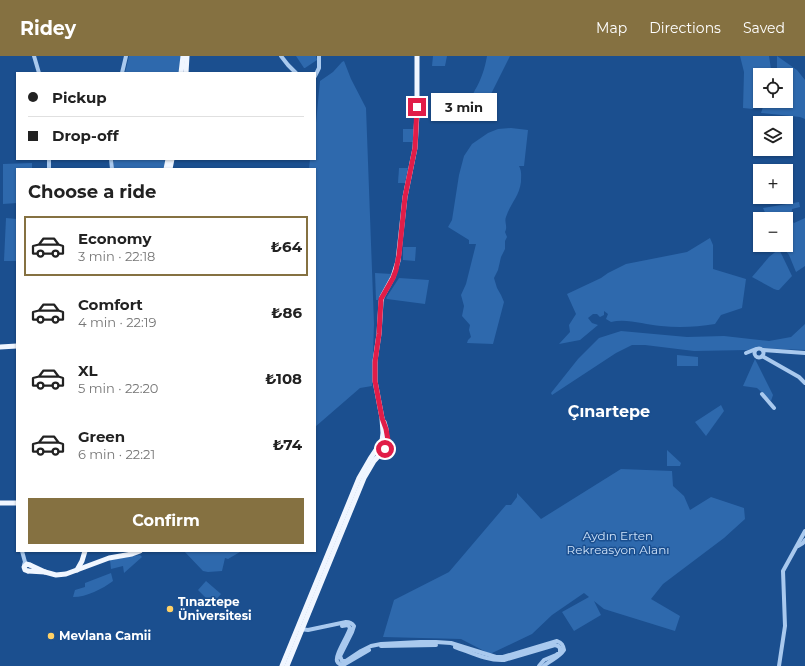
<!DOCTYPE html>
<html lang="en">
<head>
<meta charset="utf-8">
<style>
	:root { --surface:#fff; --page:#f6f6f6; --text:#222; --muted:#767676; --line:#e0e0e0; --accent:#857141 }
	body { margin:0; font-family:Montserrat,sans-serif; background:var(--page); color:var(--text); height:100vh; display:flex; flex-direction:column; font-size:15px; white-space:nowrap }
	* { box-sizing:border-box; margin:0 }
	p { font-size:13px; color:var(--muted) }
	.icon { flex:none; width:22px; height:22px; fill:none; stroke:currentColor; stroke-width:2; stroke-linecap:round; stroke-linejoin:round }
	.map { position:relative; flex:1; overflow:hidden }
	.details { position:absolute; left:16px; top:112px; width:300px; height:384px; display:flex; flex-direction:column; background:var(--surface); border-radius:0px; box-shadow:0 1px 3px #0004 }
	.details>* { flex:none }
	.guide { position:absolute; left:16px; top:16px; width:300px; height:88px; border-radius:0px; box-shadow:0 1px 3px #0004; display:grid; align-content:center; height:88px; padding:0 12px; background:var(--surface) }
	.controls { position:absolute; left:753px; top:12px; display:grid; gap:8px }
	.controls a { display:grid; place-items:center; width:40px; height:40px; border-radius:0px; background:var(--surface); box-shadow:0 1px 3px #0004; font-size:20px }
	.end { position:absolute; width:18px; height:18px; margin:-9px; border:5px solid #e11d48; background:#fff; box-shadow:0 0 0 2px #fff }
	.from { border-radius:50% }
	.bubble { position:absolute; height:28px; border-radius:0px; background:var(--surface); box-shadow:0 1px 3px #0004; font-size:13px; font-weight:700; line-height:28px; text-align:center }
	.guide b { display:flex; align-items:center; gap:14px; height:38px; font-size:15px }
	.guide b+b { border-top:1px solid var(--line) }
	.guide i { width:10px; height:10px; background:var(--text) }
	ul { padding:0; list-style:none }
	li { display:flex; align-items:center; gap:12px; height:60px; margin:0 8px 6px; padding:0 4px; border:2px solid transparent; border-radius:0px }
	li div { flex:1 }
	li b { display:block; font-size:15px }
	li em { font-style:normal; font-weight:700 }
	li.selected { border-color:var(--accent) }
	li>.icon { width:36px; height:36px; stroke-width:1.5 }
	h2 { padding:0 12px; font-size:18px; line-height:48px }
	.primary-button { display:flex; gap:8px; margin-top:auto; padding:8px 12px }
	.primary-button a { flex:1; height:46px; border-radius:0px; background:var(--accent); color:#fff; font-size:16px; font-weight:700; line-height:46px; text-align:center }
	header { display:flex; align-items:center; gap:24px; box-sizing:border-box; height:56px; padding:0 20px; background:var(--accent); color:#fff }
	header strong { font-size:19px }
	nav { display:flex; gap:22px; margin-inline-start:auto; font-size:14px }
	.map>svg:first-child { display:block }
	.green { fill:#2e69ad }
	.lines { fill:none; stroke-linecap:round; stroke-linejoin:round }
	.minor { stroke:#a9c9ee; stroke-width:4 }
	.major { stroke:#f0f6ff; stroke-width:5 }
	.route { stroke:#e11d48; stroke-width:5 }
	.poi-dot { fill:#ffd166; stroke:#1b4f8f; stroke-width:1.5 }
	.labels { text-anchor:middle; stroke-width:3; stroke-linejoin:round; paint-order:stroke }
	.park-label { font-size:12px; fill:#cfe3fa; stroke:#1b4f8f }
	.poi-label { font-size:12px; font-weight:bold; fill:#fff; stroke:#1b4f8f; text-anchor:start }
	.district-label { font-size:16px; font-weight:bold; fill:#fff; stroke:#1b4f8f }
</style>
</head>
<body>
<header>
<strong>Ridey</strong>
<nav><a>Map</a><a>Directions</a><a>Saved</a></nav>
</header>
<div class="map">
<svg width="805" height="610" viewBox="0 0 805 610">
	<rect width="100%" height="100%" fill="#1b4f8f"/>
	<g class="green">
		<polygon points="129,0 181,0 179,17 125,17"/>
		<polygon points="296,0 316,0 317,4 305,12 304,12"/>
		<polygon points="433,0 447,0 445,10 432,10"/>
		<path d="M487 0H510L485 50 480 52 469 50 468 49C469 43 473 39 475 34 481 24 485 12 487 0Z"/>
		<polygon points="740,0 769,0 771,13 770,19 760,19 760,37 753,53 743,52 744,16"/>
		<polygon points="777,0 797,14 805,24 805,63 800,61 761,57 765,45 786,45 786,19 777,19"/>
		<polygon points="344,5 351,23 366,52 374,268 372,330 360,332 315,371 315,113 309,113 310,103 315,103 315,77 320,25 333,16 342,6"/>
		<path d="M511 72 528 74 524 110H519C522 116 521 119 521 126 519 141 510 148 506 161 504 166 508 170 505 176L507 181 505 185V193L501 201 498 214 494 222 497 232 501 239 504 246 493 288 467 287 468 284 471 281 469 274 470 269 462 260 464 250 461 239 466 228 476 188H469V184L448 171 452 164 459 119 464 100 472 88 488 77 498 73Z"/>
		<polygon points="403,73 415,73 414,86 403,86"/>
		<polygon points="114,103 165,103 164,113 114,113"/>
		<polygon points="32,107 32,113 17,113 17,147 3,148 3,108"/>
		<polygon points="399,112 408,112 405,127 398,127"/>
		<polygon points="799,146 800,151 792,153 791,164 794,167 805,162 805,210 796,216 789,199 781,189 786,189 786,163 768,163 763,152"/>
		<polygon points="6,162 17,163 17,205 4,205"/>
		<path d="M710 182 713 189V213L746 223 742 252 721 259 715 268C697 271 679 272 661 270 645 269 627 262 611 266L606 263 608 258 604 255V259L600 261 597 258H593L588 262 592 267 598 269 580 284 559 288 570 276 569 269 576 258 567 238 601 222 608 217 626 208 687 196Z"/>
		<polygon points="403,191 416,191 415,205 403,204"/>
		<polygon points="779,193 792,220 779,234 777,234 774,233 752,221 769,201"/>
		<polygon points="375,217 392,218 392,220 378,244 376,244"/>
		<polygon points="399,222 429,224 425,248 387,243 386,242"/>
		<polygon points="805,268 805,294 757,292 748,294 694,295 645,289 632,289 616,297 552,339 551,337 578,303 599,282 621,275 687,281 724,280 769,285 791,281"/>
		<polygon points="677,299 698,301 698,310 677,310"/>
		<polygon points="755,303 773,339 771,345 757,332 743,330"/>
		<polygon points="721,349 724,355 706,380 695,366"/>
		<polygon points="667,394 681,407 680,410 667,410"/>
		<polygon points="621,413 672,415 673,430 684,440 690,454 711,441 744,452 745,463 724,482 663,528 651,543 680,560 675,575 604,553 594,545 601,559 574,575 562,556 589,541 584,537 552,559 532,578 490,598 461,583 383,581 394,544 449,516 506,449 511,449 517,441 517,437 541,463"/>
		<polygon points="184,495 240,495 240,496 228,503 225,502 222,515 208,516 203,515"/>
		<polygon points="140,499 142,501 124,517 123,510 111,513 110,504"/>
		<path d="M111 517 113 525C102 533 87 541 73 541L75 534 85 531V527Z"/>
		<polygon points="206,525 221,538 212,548 198,534"/>
	</g>
	<g class="lines">
		<g class="minor">
			<polyline points="34,0 39,17"/>
			<polyline points="281,0 288,9 296,17"/>
			<polyline points="122,17 126,0"/>
			<polyline points="315,20 319,12 319,0"/>
			<polyline points="111,103 112,113"/>
			<polyline points="49,113 49,103"/>
			<circle cx="759" cy="297" r="4.5"/>
			<polyline points="763,294 805,297"/>
			<polyline points="746,297 756,293"/>
			<polyline points="762,300 799,321 805,327"/>
			<polyline points="762,338 774,352"/>
			<polyline points="798,490 803,487 805,484"/>
			<polyline points="22,495 25,506 24,509"/>
			<path d="M342 570 348 569 350 572C348 580 335 599 337 605 338 608 339 608 342 609L345 608 369 594"/>
			<path d="M300 573 308 574 346 566C350 566 352 567 354 570L352 576 340 600 342 605H346L361 595 371 590 381 588 420 586H436L451 587 496 601H503L557 585C562 587 563 589 564 594 559 602 550 604 544 610"/>
			<polyline points="381,590 436,589"/>
			<path d="M455 591C470 596 487 605 504 604L555 589 558 590 560 592V596L556 599 544 604 539 610"/>
			<polyline points="779,610 785,570 783,515 805,475"/>
		</g>
		<g class="major">
			<polyline points="181,17 183,0"/>
			<polyline points="186,17 187,0"/>
			<polyline points="166,113 168,103"/>
			<polyline points="170,113 172,103"/>
			<polyline points="0,291 17,290"/>
			<polyline points="384,366 386,373 387,384"/>
			<circle cx="385" cy="388" r="4.5"/>
			<polyline points="382,385 383,377 382,362 375,325 375,305 379,278 381,246 382,241 393,221 398,205 405,141 415,92 417,58 417,0"/>
			<polyline points="0,447 17,447"/>
			<polyline points="77,514 82,505 85,495"/>
			<polyline points="28,515 45,516 30,509"/>
			<polyline points="28,515 25,514 24,511 27,508 30,509"/>
			<polyline points="45,516 56,519 66,518 109,502 132,498 140,495"/>
			<polyline points="282,610 359,422 370,403 380,388"/>
			<polyline points="287,610 364,422 374,405 385,393"/>
		</g>
	</g>
	<g class="lines">
		<polyline class="route" points="385,393 388,391 389,387 388,384 386,373 382,362 375,325 375,306 379,278 381,243 393,222 396,214 399,199 405,141 415,92 417,51"/>
	</g>
	<g class="poi-dot">
		<circle cx="170" cy="553" r="4"/>
		<circle cx="51" cy="580" r="4"/>
	</g>
	<g class="labels">
		<g class="park-label">
			<text x="618" y="484">Aydın Erten<tspan x="618" dy="14">Rekreasyon Alanı</tspan></text>
		</g>
		<g class="poi-label">
			<text x="178" y="550">Tınaztepe<tspan x="178" dy="14">Üniversitesi</tspan></text>
			<text x="59" y="584">Mevlana Camii</text>
		</g>
		<g class="district-label">
			<text x="609" y="361">Çınartepe</text>
		</g>
	</g>
</svg>
<div class="controls">
<a><svg class="icon" aria-label="locate" viewBox="0 0 24 24"><circle cx="12" cy="12" r="6"/><path d="M12 2v4M12 18v4M2 12h4M18 12h4"/></svg></a>
<a><svg class="icon" aria-label="layers" viewBox="0 0 24 24"><path d="M12 4l9 5-9 5-9-5zM3 14l9 5 9-5"/></svg></a>
<a>+</a>
<a>−</a>
</div>
<i class="end from" style="left:385px;top:393px"></i>
<i class="end" style="left:417px;top:51px"></i>
<div class="bubble" style="left:431px;top:37px;width:66px">3 min</div>
<div class="guide">
<b><i class="from"></i>Pickup</b>
<b><i></i>Drop-off</b>
</div>
<section class="details">
<h2>Choose a ride</h2>
<ul>
<li class="selected"><svg class="icon" aria-label="car" viewBox="0 0 24 24"><path d="M5 17H2v-5l4-1 3-4h7l3 4 3 1v5h-3M9 17h6M6 11h13"/><circle cx="7" cy="17" r="2"/><circle cx="17" cy="17" r="2"/></svg><div><b>Economy</b><p>3 min · 22:18</p></div><em>₺64</em></li>
<li><svg class="icon" aria-label="car" viewBox="0 0 24 24"><path d="M5 17H2v-5l4-1 3-4h7l3 4 3 1v5h-3M9 17h6M6 11h13"/><circle cx="7" cy="17" r="2"/><circle cx="17" cy="17" r="2"/></svg><div><b>Comfort</b><p>4 min · 22:19</p></div><em>₺86</em></li>
<li><svg class="icon" aria-label="car" viewBox="0 0 24 24"><path d="M5 17H2v-5l4-1 3-4h7l3 4 3 1v5h-3M9 17h6M6 11h13"/><circle cx="7" cy="17" r="2"/><circle cx="17" cy="17" r="2"/></svg><div><b>XL</b><p>5 min · 22:20</p></div><em>₺108</em></li>
<li><svg class="icon" aria-label="car" viewBox="0 0 24 24"><path d="M5 17H2v-5l4-1 3-4h7l3 4 3 1v5h-3M9 17h6M6 11h13"/><circle cx="7" cy="17" r="2"/><circle cx="17" cy="17" r="2"/></svg><div><b>Green</b><p>6 min · 22:21</p></div><em>₺74</em></li>
</ul>
<div class="primary-button"><a>Confirm</a></div>
</section>
</div>
</body>
</html>
